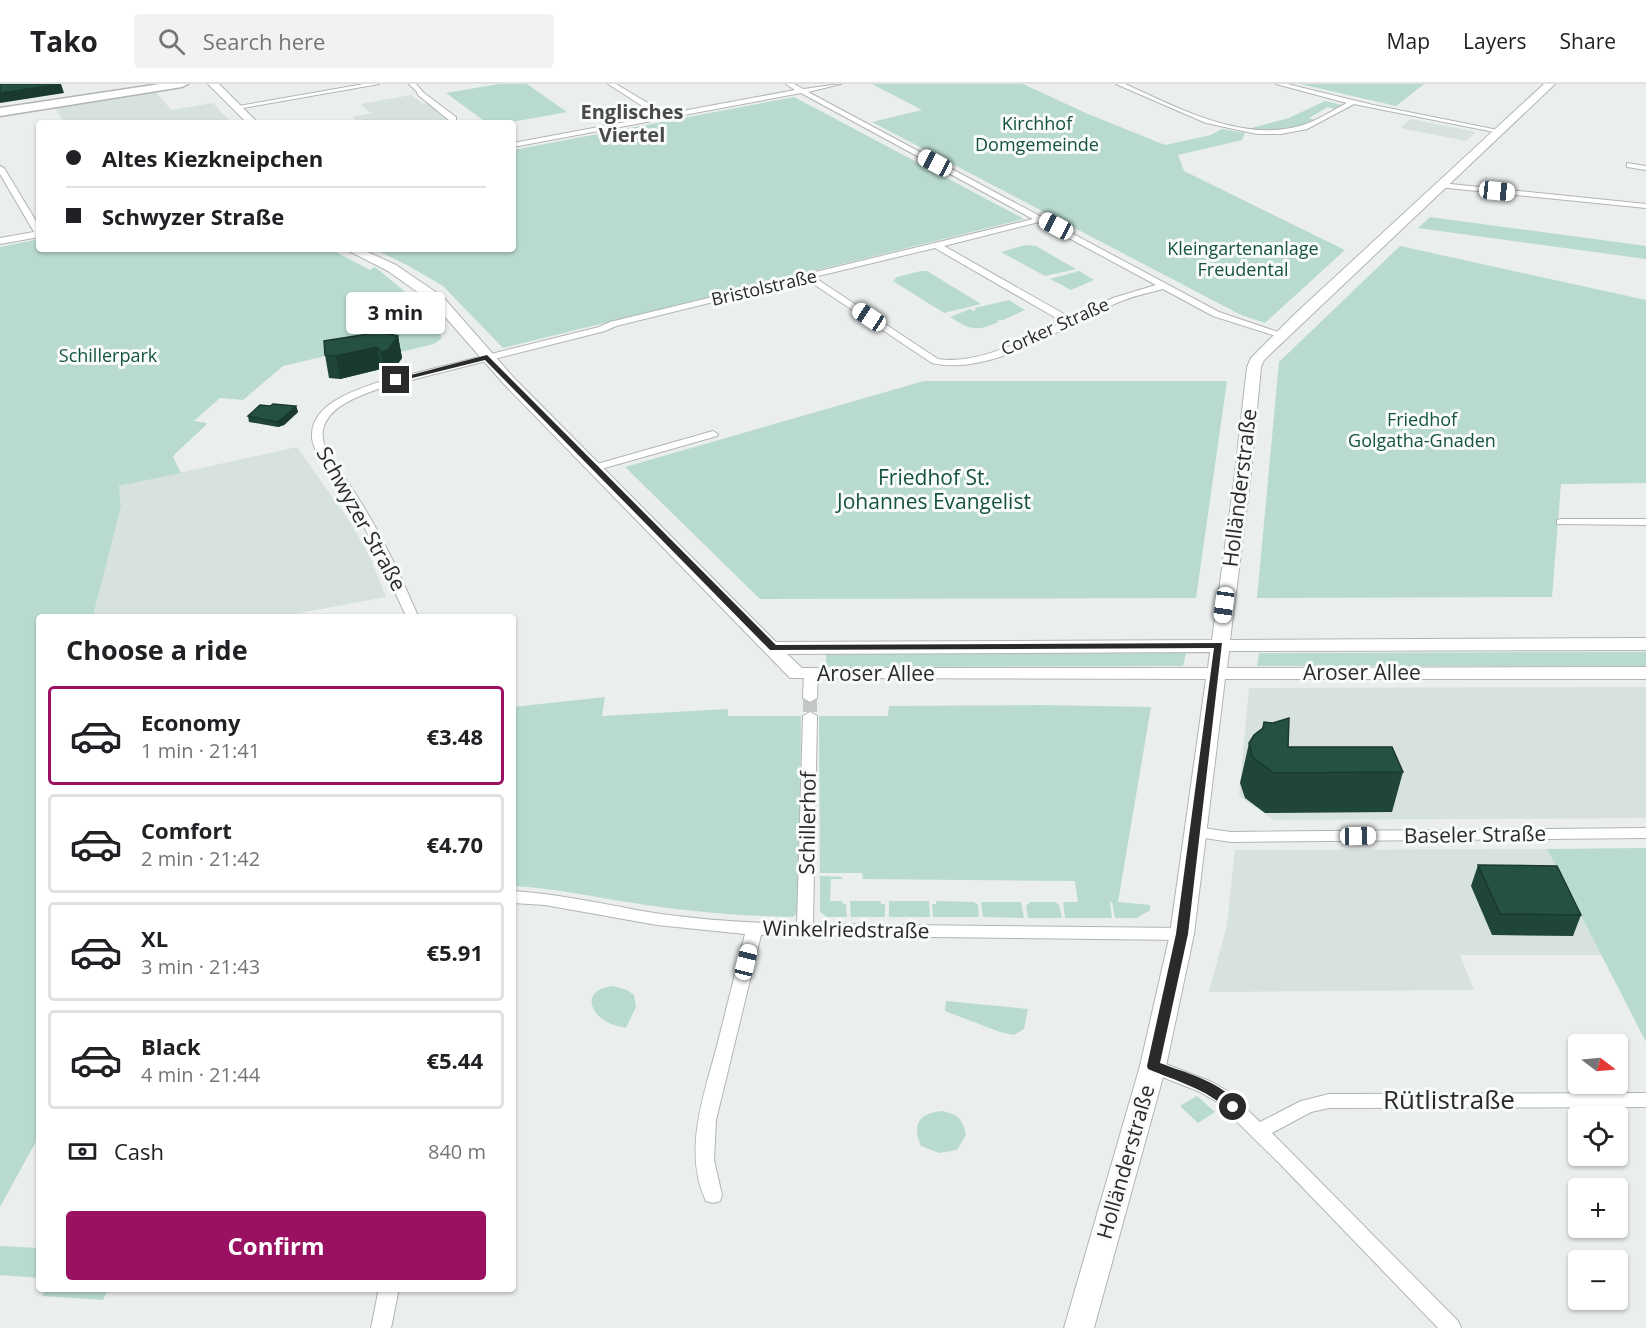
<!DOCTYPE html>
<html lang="en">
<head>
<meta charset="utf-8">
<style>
	:root { --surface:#fff; --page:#f2f2f2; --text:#202124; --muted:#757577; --line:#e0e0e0; --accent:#9a1162 }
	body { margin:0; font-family:"Open Sans",sans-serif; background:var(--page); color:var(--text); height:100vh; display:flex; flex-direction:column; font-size:22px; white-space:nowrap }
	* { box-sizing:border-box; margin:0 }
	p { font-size:20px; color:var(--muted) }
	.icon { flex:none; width:33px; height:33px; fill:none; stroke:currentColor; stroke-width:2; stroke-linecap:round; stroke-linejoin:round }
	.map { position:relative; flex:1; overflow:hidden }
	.details { position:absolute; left:36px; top:530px; width:480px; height:678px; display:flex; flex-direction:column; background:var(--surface); border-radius:6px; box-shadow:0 2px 4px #0004 }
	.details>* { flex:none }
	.banner { position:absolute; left:36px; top:36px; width:480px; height:132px; border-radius:6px; box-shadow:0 2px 4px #0004; display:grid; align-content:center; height:132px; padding:0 30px; background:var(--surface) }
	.needle { width:39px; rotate:106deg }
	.controls { position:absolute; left:1568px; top:950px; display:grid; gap:12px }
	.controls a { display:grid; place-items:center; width:60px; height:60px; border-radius:6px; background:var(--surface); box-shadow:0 2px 4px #0004; font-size:30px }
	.end { position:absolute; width:27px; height:27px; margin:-14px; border:8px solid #292a2a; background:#fff; box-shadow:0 0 0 3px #fff }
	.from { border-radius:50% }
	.bubble { position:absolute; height:42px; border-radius:6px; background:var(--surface); box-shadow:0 2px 4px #0004; font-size:20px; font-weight:700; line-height:42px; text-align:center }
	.car { position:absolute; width:18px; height:36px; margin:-18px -9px; border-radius:8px; box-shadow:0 0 4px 2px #0007; background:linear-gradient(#fff 24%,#345 0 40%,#fff 0 76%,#345 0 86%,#fff 0) }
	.banner b { display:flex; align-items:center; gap:21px; height:57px; font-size:22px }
	.banner b+b { border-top:2px solid var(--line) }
	.banner i { width:15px; height:15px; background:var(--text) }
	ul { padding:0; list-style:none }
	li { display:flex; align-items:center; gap:18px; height:99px; margin:0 12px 9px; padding:0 18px; border:3px solid var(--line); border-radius:6px }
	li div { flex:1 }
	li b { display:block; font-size:22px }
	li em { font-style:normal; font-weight:700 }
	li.selected { border-color:var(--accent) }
	li>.icon { width:54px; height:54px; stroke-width:1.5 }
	h2 { padding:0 30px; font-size:27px; line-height:72px }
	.pay { display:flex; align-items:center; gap:15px; height:66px; padding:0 30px; font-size:22px }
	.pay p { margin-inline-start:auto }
	.cta { display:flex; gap:12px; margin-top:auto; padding:12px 30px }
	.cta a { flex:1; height:69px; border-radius:6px; background:var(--accent); color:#fff; font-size:24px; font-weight:700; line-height:69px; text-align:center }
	header { display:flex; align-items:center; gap:36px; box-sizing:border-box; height:84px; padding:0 30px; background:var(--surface); border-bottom:2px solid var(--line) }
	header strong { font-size:28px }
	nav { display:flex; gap:33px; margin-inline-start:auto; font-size:21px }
	.search { width:420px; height:54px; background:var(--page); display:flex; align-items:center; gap:15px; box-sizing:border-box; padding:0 21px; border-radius:6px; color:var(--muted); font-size:22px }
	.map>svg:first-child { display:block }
	.built { fill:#d7e2de }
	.green { fill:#b9dbcf }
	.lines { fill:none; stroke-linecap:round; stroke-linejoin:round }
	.street-tunnel { stroke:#c3c7c6; stroke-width:14; stroke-dasharray:14 7; stroke-linecap:butt }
	.street-casing { stroke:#b2b5b4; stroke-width:2 }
	.secondary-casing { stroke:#b2b5b4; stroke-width:2 }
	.primary-casing { stroke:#b2b5b4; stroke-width:3 }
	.street { fill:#fff; fill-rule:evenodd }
	.secondary { fill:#fff; fill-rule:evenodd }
	.primary { fill:#fff; fill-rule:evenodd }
	.wall { fill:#20463a }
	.shaded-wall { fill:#1a3930 }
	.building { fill:#255144; stroke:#1a3930; stroke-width:1.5 }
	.route { fill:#292a2a }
	.labels { text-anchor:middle; stroke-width:6; stroke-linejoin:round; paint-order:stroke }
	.far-park-label { font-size:18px; fill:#145242; stroke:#f8fbfa }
	.far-street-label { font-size:18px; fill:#292a2a; stroke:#f8fbfa }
	.far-quarter-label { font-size:20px; font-weight:bold; fill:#484a49; stroke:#f8fbfa }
	.park-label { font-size:21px; fill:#145242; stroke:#f8fbfa }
	.street-label { font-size:21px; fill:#292a2a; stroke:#f8fbfa }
	.near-street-label { font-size:26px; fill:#292a2a; stroke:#f8fbfa }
</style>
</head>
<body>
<header>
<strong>Tako</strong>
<div class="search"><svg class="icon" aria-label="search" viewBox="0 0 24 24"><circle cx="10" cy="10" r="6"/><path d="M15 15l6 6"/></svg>Search here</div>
<nav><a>Map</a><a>Layers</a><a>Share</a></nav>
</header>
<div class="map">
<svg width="1646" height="1244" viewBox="0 0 1646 1244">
	<rect width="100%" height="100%" fill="#eaeeed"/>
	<g class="built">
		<polygon points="156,8 171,26 213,19 232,39 65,39 55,24"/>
		<polygon points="411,11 423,20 429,19 454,39 360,39 352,33 371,29 360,20"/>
		<polygon points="1411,35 1472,47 1475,49 1466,57 1400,44"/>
		<polygon points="297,363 352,441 371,475 386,513 283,532 93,532 121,423 119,402"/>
		<polygon points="1646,603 1646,734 1274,736 1239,712 1249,604"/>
		<polygon points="1547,765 1602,871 1460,871 1474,906 1209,908 1227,841 1235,766"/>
	</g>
	<g class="green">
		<polygon points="499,0 527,0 567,28 507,39 487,39 446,9"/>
		<polygon points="872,0 1023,0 1088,30 1165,61 1211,51 1222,45 1245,49 1242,56 1178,71 1184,87 1345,166 1265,239 1241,231 872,38 922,26"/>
		<polygon points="1300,0 1424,0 1396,22"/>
		<polygon points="794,13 1024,135 503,264 443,202 409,182 374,165 513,165 513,66"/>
		<path d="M1325 17 1342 21 1335 25 1328 23 1309 34 1315 36C1293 47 1270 46 1247 45L1289 34Z"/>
		<polygon points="1430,133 1646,162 1646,175 1418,144"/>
		<polygon points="39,155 39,165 330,165 370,186 375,183 422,222 442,254 434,260 401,268 390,257 283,282 243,316 220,314 194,337 207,339 206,341 175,370 173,373 181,389 119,402 121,423 93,532 39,532 39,1052 0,1123 0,163"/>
		<polygon points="1025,161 1036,162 1076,185 1045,192 1001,168"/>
		<polygon points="1400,162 1646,216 1646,399 1561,400 1552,513 1257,514 1279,278"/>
		<polygon points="921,187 927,187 981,220 944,229 893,197 897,193"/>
		<polygon points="1079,187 1094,196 1071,206 1050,195"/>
		<path d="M1009 216 1025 226 1003 236H997L999 238C975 248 971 246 950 233L970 225 973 227 976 226 975 224Z"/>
		<polygon points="924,297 1227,297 1196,514 760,515 625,383"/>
		<polygon points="1646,568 1646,582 1257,582 1259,569"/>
		<polygon points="1186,569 1183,582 826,583 826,570"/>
		<path d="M605 613 602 632 728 625V632H801L799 827 793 833C737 832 682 827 627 818 589 812 552 804 513 802V623Z"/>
		<polygon points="1039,621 1151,623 1118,818 1150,821 1150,826 1137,834 1115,834 1112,818 1110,818 1112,834 1065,834 1063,818 1078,818 1075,797 863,795 862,789 820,789 819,632 888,632 889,622"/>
		<polygon points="1646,764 1646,958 1547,765"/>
		<polygon points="820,792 842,793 842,795 831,795 830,817 842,817 843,820 846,820 847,833 827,833 820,828"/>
		<polygon points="850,817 881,817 881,820 885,820 885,833 851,833"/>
		<polygon points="889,817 929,817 930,833 889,833"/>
		<polygon points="936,817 974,818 978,821 979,833 933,833 932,820 936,820"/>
		<polygon points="981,818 1021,818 1024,834 983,833"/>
		<polygon points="1029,818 1055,818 1059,821 1062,834 1028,834 1026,821 1029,820"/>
		<path d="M613 902 627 906 634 911 636 923 626 944C618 942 611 941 604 936 584 922 589 904 613 902Z"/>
		<polygon points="946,917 1028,925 1024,945 1014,951 1000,948 945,927"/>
		<polygon points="1197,1012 1215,1028 1198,1039 1180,1022"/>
		<path d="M941 1027C958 1030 962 1034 966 1051L957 1066 939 1069 921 1062C912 1041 918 1030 941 1027Z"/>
		<polygon points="0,1162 39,1164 39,1194 0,1191"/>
		<polygon points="46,1205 46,1204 108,1205 103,1216 42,1212"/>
	</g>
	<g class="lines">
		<polyline class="street-tunnel" points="810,614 810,632"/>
		<g class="street-casing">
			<g id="street">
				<polygon points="364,0 379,0 237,25 233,23"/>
				<polygon points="409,0 416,0 424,9 456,33 456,37 450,37 418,11 417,8"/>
				<path d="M608 0H616L666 30 795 6 786 0H794L803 5 841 0 808 8 1219 228 1287 251 1279 253 1213 232 1163 205C1148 209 1133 212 1119 218 1064 241 992 293 932 279L806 195 616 242 605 247 384 303C362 311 328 321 323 346 320 363 335 378 343 391 375 437 396 481 418 532H406C385 487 368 444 340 402 330 387 311 368 312 350 313 320 353 307 376 299L599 243 610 238 1033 135 801 9 513 63V59L658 32ZM1039 138 1156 201 1113 214 1071 234 944 162ZM935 164 1063 238C1026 255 980 281 938 275L814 193Z"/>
				<path d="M1116 0H1125C1179 24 1245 61 1306 40 1320 35 1333 26 1347 19L1276 0H1287L1373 21 1503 47 1499 49 1354 20 1307 45 1281 50H1257L1206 39Z"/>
				<polygon points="1627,79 1646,82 1646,86 1627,83"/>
				<polygon points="0,82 4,84 39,142 39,153 0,160 0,154 34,148 0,90"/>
				<polygon points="1441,99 1646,120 1646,124 1438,103 1438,99"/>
				<polygon points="713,347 718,350 717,352 594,387 589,384 590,382"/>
				<polygon points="1561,435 1646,435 1646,441 1557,440 1557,436"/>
				<polygon points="811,586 818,590 817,614 810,618 803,614 804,590"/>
				<path d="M810 628 817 632 813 840 1182 844 1188 846 1190 850 1188 854 1182 856 761 851 716 1036 714 1076 722 1111 720 1117 713 1119 706 1117C682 1067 705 1008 718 958 727 922 736 886 745 850L657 841 545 821 513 819V807C561 810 607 821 654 829 701 836 750 839 797 840L803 632Z"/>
				<polygon points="1196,743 1231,748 1646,744 1646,754 1231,758 1191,752 1189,748 1191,744"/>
				<polygon points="1153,975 1212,998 1229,1008 1260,1038 1301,1017 1329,1010 1646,1009 1646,1023 1329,1024 1311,1028 1272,1049 1458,1237 1461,1244 1438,1244 1280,1080 1217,1018 1200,1008 1147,987 1144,982 1147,977"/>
				<polygon points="379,1204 399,1204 391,1244 371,1244"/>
			</g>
		</g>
		<g class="secondary-casing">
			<g id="secondary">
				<polygon points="208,0 219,0 258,39 247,39"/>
				<path d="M1544 0H1555L1264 276 1261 283 1250 398 1230 556 1646 554V566L1229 567 1227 584 1646 583V595H1225L1194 850 1166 982 1094 1244H1064L1140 982 1170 850 1206 595 790 594 503 299 433 219 388 187 345 165H361L396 181 443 213 513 293 776 558 1212 556 1234 398 1247 283 1251 274 1297 228ZM1210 568 1208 584H802L787 570Z"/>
			</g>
		</g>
		<g class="primary-casing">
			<polygon id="primary" points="160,0 188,0 182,3 0,32 0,24"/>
		</g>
		<use href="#street" class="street"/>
		<use href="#secondary" class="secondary"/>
		<use href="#primary" class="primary"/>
	</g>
	<g class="wall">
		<polygon points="398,252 402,274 392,288 385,290 381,285 340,295 329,294 325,271"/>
		<polygon points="296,322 298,328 284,341 278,343 249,338 248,332"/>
		<polygon points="1264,638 1288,663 1403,688 1392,728 1265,729 1245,714 1240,699 1249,659 1262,645"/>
		<polygon points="1478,781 1581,831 1573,852 1492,851 1471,802"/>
	</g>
	<g class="shaded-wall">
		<polygon points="61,0 64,9 0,19 0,9"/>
		<polygon points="398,252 402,274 392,288 385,290 381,268"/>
		<polygon points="377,263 381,285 340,295 336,272"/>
		<polygon points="296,322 298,328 284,341 278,343 277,338"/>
	</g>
	<g class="building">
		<polygon points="0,0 61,0 0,9"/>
		<polygon points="381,248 398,252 388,266 381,268 377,263 336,272 325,271 324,257"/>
		<polygon points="273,320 296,322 282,335 277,338 248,332 260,321 270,322"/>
		<polygon points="1289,634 1288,663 1392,663 1403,688 1274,689 1253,674 1249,659 1254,651 1263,644 1264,638 1273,639"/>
		<polygon points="1478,781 1557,782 1581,831 1500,830"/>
	</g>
	<path class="route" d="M487 271 776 561 1222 559 1188 850 1160 979C1185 989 1225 998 1239 1023L1238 1026H1228C1207 1005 1176 997 1148 985L1147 982 1176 850 1214 564 770 566 485 276 396 298 392 296Z"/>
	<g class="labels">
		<g class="far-park-label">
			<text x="1037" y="46">Kirchhof<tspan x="1037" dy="21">Domgemeinde</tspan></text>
			<text x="1243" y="171">Kleingartenanlage<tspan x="1243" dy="21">Freudental</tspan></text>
			<text x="108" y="278">Schillerpark</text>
			<text x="1422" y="342">Friedhof<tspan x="1422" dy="21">Golgatha-Gnaden</tspan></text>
		</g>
		<g class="far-street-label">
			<text transform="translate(764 204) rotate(-13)" y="6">Bristolstraße</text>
			<text transform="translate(1055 243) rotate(-24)" y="6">Corker Straße</text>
		</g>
		<g class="far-quarter-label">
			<text x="632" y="35">Englisches<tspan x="632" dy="23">Viertel</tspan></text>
		</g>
		<g class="park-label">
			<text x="934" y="401">Friedhof St.<tspan x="934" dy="24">Johannes Evangelist</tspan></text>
		</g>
		<g class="street-label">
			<text transform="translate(1240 404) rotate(-83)" y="7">Holländerstraße</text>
			<text transform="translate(361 435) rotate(61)" y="7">Schwyzer Straße</text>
			<text x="1362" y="596">Aroser Allee</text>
			<text x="876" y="597">Aroser Allee</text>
			<text transform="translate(808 739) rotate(-89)" y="7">Schillerhof</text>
			<text transform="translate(1475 751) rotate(-1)" y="7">Baseler Straße</text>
			<text transform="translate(846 846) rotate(1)" y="7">Winkelriedstraße</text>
			<text transform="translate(1126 1078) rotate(-74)" y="7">Holländerstraße</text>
		</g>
		<g class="near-street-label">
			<text x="1449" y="1025">Rütlistraße</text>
		</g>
	</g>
</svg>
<div class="controls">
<a><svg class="needle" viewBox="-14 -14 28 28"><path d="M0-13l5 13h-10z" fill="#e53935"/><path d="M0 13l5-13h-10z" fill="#757577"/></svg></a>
<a><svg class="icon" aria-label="locate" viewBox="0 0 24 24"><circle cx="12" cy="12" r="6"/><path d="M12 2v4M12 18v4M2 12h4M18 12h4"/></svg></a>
<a>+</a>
<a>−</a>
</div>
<i class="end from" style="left:1233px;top:1023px"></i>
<i class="end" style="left:396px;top:296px"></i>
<div class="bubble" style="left:346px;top:208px;width:99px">3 min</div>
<i class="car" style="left:935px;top:79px;rotate:298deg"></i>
<i class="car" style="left:1497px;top:107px;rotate:96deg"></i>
<i class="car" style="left:1056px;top:142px;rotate:298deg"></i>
<i class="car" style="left:869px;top:233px;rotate:303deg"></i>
<i class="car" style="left:1224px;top:521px;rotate:188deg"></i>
<i class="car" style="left:1358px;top:752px;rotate:89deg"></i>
<i class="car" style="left:746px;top:878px;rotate:14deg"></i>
<div class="banner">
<b><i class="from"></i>Altes Kiezkneipchen</b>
<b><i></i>Schwyzer Straße</b>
</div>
<section class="details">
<h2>Choose a ride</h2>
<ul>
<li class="selected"><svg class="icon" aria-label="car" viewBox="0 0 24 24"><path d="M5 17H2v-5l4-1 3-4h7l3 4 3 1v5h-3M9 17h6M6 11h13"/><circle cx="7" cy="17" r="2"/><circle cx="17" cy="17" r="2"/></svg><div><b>Economy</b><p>1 min · 21:41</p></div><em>€3.48</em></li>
<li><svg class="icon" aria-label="car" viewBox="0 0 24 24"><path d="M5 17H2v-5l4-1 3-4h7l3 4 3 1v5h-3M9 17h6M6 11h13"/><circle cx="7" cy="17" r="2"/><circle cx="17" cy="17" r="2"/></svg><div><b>Comfort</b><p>2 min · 21:42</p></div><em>€4.70</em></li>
<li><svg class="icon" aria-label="car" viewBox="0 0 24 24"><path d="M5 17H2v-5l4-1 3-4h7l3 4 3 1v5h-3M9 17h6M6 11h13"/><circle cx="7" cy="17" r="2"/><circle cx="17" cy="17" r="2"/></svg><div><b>XL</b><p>3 min · 21:43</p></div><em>€5.91</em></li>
<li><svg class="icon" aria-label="car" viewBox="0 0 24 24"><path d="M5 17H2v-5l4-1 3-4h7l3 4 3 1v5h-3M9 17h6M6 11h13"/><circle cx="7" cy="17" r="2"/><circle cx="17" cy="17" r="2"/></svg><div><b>Black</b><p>4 min · 21:44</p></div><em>€5.44</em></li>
</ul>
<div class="pay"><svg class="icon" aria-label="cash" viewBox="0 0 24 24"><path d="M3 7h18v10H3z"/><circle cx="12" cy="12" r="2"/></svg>Cash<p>840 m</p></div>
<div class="cta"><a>Confirm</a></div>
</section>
</div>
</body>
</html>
